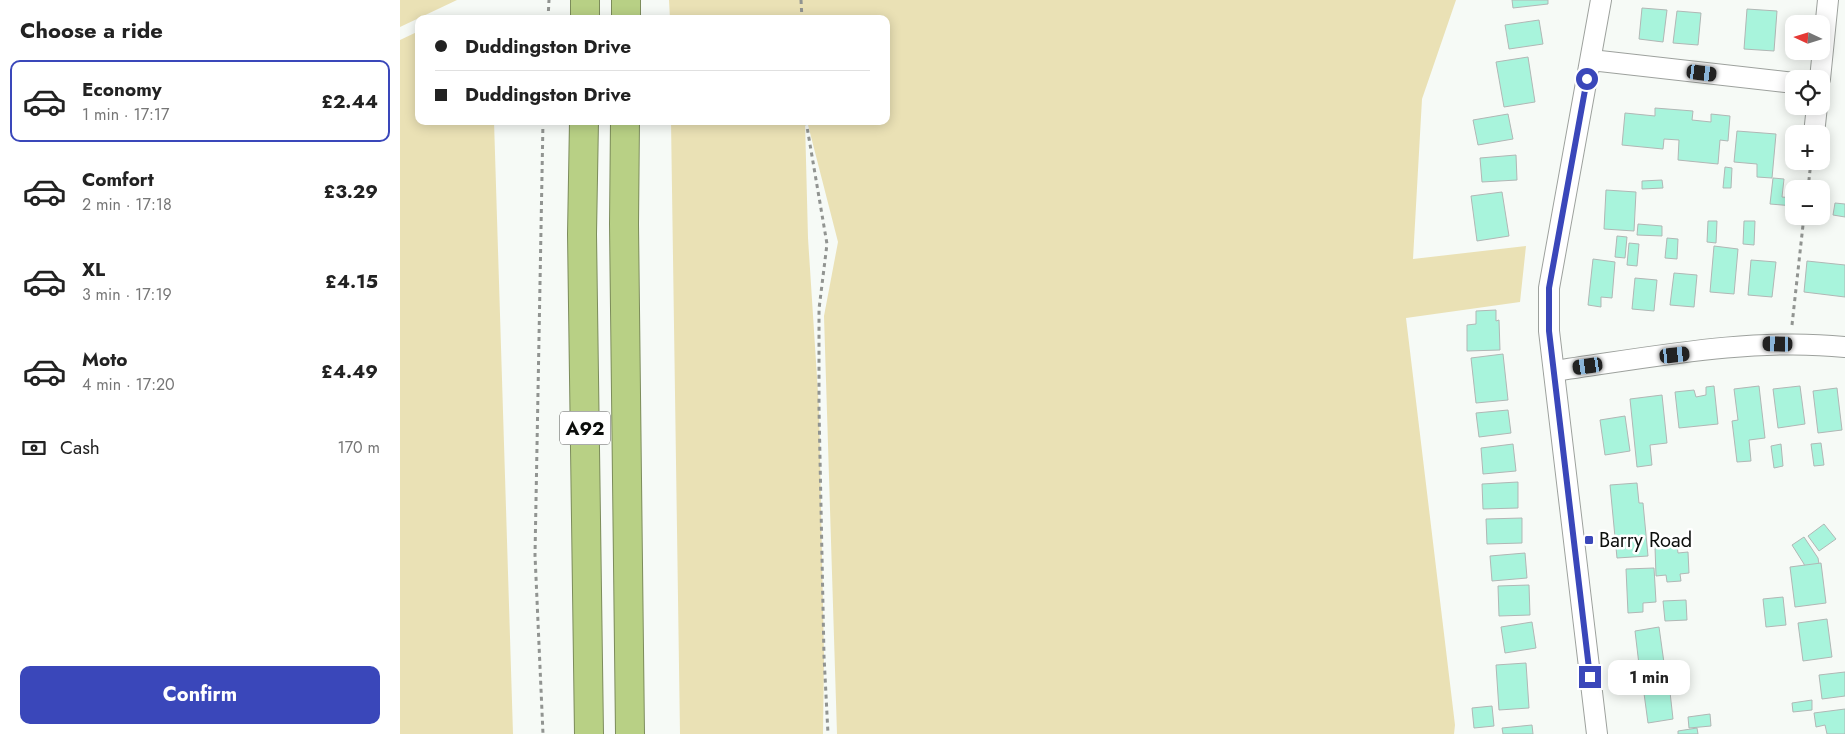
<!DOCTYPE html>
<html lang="en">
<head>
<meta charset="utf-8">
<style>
	:root { --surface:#fff; --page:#f2f2f2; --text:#222; --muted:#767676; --line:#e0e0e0; --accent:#3a47ba }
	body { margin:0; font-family:Jost,sans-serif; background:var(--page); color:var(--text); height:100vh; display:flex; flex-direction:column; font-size:19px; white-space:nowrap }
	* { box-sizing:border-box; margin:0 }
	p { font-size:16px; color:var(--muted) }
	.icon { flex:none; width:28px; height:28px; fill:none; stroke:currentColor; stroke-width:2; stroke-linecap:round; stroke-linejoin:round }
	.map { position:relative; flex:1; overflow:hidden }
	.sheet { display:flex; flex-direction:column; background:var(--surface); width:400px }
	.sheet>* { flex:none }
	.hud { position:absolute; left:15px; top:15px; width:475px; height:110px; border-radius:10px; box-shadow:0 2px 12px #0003; display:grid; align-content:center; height:110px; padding:0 20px; background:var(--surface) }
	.needle { width:32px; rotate:274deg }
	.controls { position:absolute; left:1385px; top:15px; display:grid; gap:10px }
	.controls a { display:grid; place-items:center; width:45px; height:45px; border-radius:10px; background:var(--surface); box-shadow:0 2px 12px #0003; font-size:25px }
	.end { position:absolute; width:22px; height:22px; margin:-11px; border:6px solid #3a47ba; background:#fff; box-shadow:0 0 0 2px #fff }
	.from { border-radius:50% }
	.bubble { position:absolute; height:35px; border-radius:10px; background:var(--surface); box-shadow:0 2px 12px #0003; font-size:16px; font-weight:700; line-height:35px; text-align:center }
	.car { position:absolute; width:15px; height:30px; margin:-15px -8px; border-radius:6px; box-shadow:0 0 4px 1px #0007; background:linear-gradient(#222 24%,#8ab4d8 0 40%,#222 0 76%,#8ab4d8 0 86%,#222 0) }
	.hud b { display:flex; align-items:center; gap:18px; height:48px; font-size:19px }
	.hud b+b { border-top:1px solid var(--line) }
	.hud i { width:12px; height:12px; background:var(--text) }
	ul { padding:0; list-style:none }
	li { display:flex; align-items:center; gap:15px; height:82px; margin:0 10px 8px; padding:0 10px; border:2px solid transparent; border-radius:10px }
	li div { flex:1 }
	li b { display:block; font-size:19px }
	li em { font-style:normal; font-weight:700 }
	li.current { border-color:var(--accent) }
	li>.icon { width:45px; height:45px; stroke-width:1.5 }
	h2 { padding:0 20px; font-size:22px; line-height:60px }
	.pay { display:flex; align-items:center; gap:12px; height:55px; padding:0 20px; font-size:19px }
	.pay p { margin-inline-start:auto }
	.button { display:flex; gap:10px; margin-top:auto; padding:10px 20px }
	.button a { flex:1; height:58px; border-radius:10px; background:var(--accent); color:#fff; font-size:20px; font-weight:700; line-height:58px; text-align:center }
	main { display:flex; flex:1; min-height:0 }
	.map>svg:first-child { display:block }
	.green { fill:#eae1b5 }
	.building { fill:#a8f4dc; stroke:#b1b7b5 }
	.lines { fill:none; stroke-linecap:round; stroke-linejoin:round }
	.street-casing { stroke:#9da19d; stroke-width:22 }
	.highway-casing { stroke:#7c8c5b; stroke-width:30 }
	.path { stroke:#919491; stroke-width:3; stroke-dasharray:4 4; stroke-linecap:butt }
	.street { stroke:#fff; stroke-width:20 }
	.highway { stroke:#b8d085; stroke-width:28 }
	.route { stroke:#3a47ba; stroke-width:6 }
	.poi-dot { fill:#3a47ba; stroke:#fff; stroke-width:2 }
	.labels { text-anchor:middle; stroke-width:5; stroke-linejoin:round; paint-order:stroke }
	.shield { fill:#fff; stroke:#555655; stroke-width:1 }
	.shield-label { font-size:19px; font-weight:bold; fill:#0c0e0c }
	.poi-label { font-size:20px; fill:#0c0e0c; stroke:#fff; text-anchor:start }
</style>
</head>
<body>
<main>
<section class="sheet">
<h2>Choose a ride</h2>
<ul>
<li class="current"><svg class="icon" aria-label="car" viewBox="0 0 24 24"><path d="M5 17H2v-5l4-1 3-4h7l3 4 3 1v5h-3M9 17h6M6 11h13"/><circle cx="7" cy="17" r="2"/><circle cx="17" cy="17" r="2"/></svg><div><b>Economy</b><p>1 min · 17:17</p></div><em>£2.44</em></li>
<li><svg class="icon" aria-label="car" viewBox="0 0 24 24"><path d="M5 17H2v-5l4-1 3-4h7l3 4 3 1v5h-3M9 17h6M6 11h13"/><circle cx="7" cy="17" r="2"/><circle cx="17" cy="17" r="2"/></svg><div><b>Comfort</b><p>2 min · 17:18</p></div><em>£3.29</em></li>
<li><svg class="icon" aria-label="car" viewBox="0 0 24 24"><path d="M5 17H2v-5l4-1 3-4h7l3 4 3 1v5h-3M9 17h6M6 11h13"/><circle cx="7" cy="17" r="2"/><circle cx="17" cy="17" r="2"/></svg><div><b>XL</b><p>3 min · 17:19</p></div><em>£4.15</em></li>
<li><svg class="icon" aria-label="car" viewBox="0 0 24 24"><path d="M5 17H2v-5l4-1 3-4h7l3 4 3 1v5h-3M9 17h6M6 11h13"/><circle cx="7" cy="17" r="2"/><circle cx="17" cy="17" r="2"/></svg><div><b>Moto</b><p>4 min · 17:20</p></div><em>£4.49</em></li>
</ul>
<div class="pay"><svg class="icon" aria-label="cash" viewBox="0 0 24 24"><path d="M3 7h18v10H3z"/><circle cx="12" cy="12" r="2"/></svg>Cash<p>170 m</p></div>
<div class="button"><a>Confirm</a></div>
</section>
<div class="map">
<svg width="1445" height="734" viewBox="0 0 1445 734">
	<rect width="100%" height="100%" fill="#f6faf6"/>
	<g class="green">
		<polygon points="0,0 57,0 0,27"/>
		<polygon points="269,0 1056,0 1022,99 1013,259 1126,246 1120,302 1006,318 1055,725 1054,734 437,734 424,316 438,242 407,121 486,121 486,19 270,19"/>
		<polygon points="19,31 19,121 94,121 113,734 0,734 0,40"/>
		<polygon points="271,121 405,121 408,238 419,408 424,656 423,734 280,734"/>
	</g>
	<g class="building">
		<polygon points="1112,0 1148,0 1148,4 1113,8"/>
		<polygon points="1242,8 1267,10 1263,42 1239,39"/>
		<polygon points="1347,9 1377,11 1374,51 1344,49"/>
		<polygon points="1277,11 1301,13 1298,45 1273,43"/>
		<polygon points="1139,20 1143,44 1109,49 1105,25"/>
		<polygon points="1128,57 1135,102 1104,107 1096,62"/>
		<polygon points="1255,108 1293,111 1292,120 1311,122 1311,114 1330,116 1328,141 1320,140 1318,164 1278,160 1279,140 1264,139 1263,149 1222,145 1225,113 1255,116"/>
		<polygon points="1108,114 1113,139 1078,145 1073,120"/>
		<polygon points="1337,131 1376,134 1372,178 1357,177 1357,164 1334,162"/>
		<polygon points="1116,155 1117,180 1082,182 1080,158"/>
		<polygon points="1325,167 1332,168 1331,188 1323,188"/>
		<polygon points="1373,178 1384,179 1382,197 1394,198 1394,206 1370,204"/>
		<polygon points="1262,180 1263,188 1242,189 1242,181"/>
		<polygon points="1206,190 1236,192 1234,231 1204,229"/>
		<polygon points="1102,192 1109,236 1077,241 1071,196"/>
		<polygon points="1435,203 1445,204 1445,217 1433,215"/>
		<polygon points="1308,221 1317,221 1316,243 1307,242"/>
		<polygon points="1344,221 1355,221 1354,245 1343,244"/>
		<polygon points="1238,224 1262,226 1262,236 1237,235"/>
		<polygon points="1217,236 1227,237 1225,258 1215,257"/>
		<polygon points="1267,238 1278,239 1277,259 1265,258"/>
		<polygon points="1229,243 1239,244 1237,266 1227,265"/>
		<polygon points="1314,246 1338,249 1334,294 1310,292"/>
		<polygon points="1193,259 1215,262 1212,298 1201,297 1201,307 1188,305"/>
		<polygon points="1351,260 1376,262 1372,297 1348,295"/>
		<polygon points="1407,261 1445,265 1445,297 1404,292"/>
		<polygon points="1274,273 1297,275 1294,307 1270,305"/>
		<polygon points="1235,278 1257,280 1254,311 1232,309"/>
		<polygon points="1096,310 1096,321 1099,320 1100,350 1067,351 1067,325 1076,324 1076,311"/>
		<polygon points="1103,354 1108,400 1076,403 1071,358"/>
		<polygon points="1314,386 1318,424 1279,428 1275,392 1294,390 1296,397 1306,395 1306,387"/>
		<polygon points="1359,386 1365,438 1349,440 1351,461 1337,462 1332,421 1338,420 1334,389"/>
		<polygon points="1400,386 1405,424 1378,428 1373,389"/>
		<polygon points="1437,388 1442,430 1418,433 1413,391"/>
		<polygon points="1262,395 1267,443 1250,445 1252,465 1237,467 1230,399"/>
		<polygon points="1108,410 1111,433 1079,437 1076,413"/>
		<polygon points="1225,416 1230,451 1205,455 1200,420"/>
		<polygon points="1421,443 1424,465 1414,466 1411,444"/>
		<polygon points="1113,444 1116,471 1083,474 1081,448"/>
		<polygon points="1381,444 1383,466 1374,468 1371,446"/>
		<polygon points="1118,482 1118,508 1083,509 1082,484"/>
		<polygon points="1237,483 1239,503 1243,503 1248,556 1217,558 1210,485"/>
		<polygon points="1122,518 1122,543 1087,544 1086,519"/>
		<polygon points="1424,524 1436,539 1419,551 1408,536"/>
		<polygon points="1404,537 1418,558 1419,564 1406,572 1404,564 1392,545"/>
		<polygon points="1277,545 1278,553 1288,552 1289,573 1280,574 1281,581 1267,582 1266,575 1256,576 1255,547"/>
		<polygon points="1125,553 1127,578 1092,581 1090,556"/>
		<polygon points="1421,563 1426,603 1395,607 1390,567"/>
		<polygon points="1254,568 1256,602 1243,603 1243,612 1228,613 1226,569"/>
		<polygon points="1129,585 1130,615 1099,616 1098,586"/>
		<polygon points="1383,597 1386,625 1366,627 1363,599"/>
		<polygon points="1286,600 1287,620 1265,621 1263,601"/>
		<polygon points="1427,619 1432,657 1403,661 1398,623"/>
		<polygon points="1132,622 1136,648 1105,653 1101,627"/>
		<polygon points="1259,627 1265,670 1240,673 1235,631"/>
		<polygon points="1126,663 1129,708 1099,710 1096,665"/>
		<polygon points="1445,672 1445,696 1422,699 1419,675"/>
		<polygon points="1269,683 1273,719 1248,723 1243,686"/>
		<polygon points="1412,700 1412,710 1393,712 1392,703"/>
		<polygon points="1092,706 1094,726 1074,728 1072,708"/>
		<polygon points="1445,709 1445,734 1427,734 1425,725 1416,727 1414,713"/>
		<polygon points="1310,714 1311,726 1289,728 1288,717"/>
		<polygon points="1132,725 1133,734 1103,734 1102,728"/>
		<polygon points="1297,728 1298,734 1278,734 1278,731"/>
	</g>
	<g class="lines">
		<g class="street-casing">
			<g id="street">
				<polyline points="1191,60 1394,83"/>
				<polyline points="1420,79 1428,0"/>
				<polyline points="1414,134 1417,106"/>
				<path d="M1154 371C1248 358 1350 337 1445 347"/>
				<polyline points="1197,734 1149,331 1149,288 1201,0"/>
			</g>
		</g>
		<g class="highway-casing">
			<g id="highway">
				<polyline points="185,19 185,0"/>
				<polyline points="226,19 226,0"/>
				<polyline points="184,121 182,234 189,734"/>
				<polyline points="225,121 224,224 230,734"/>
			</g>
		</g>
		<g class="path">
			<polyline points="401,0 402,19"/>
			<polyline points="148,19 149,0"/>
			<polyline points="143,121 135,555 143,734"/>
			<polyline points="406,121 427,244 419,309 419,408 424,656 428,734"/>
			<polyline points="1408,189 1411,161"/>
			<polyline points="1392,325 1404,216"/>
		</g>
		<use href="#street" class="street"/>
		<use href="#highway" class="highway"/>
	</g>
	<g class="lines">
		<polyline class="route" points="1187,79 1149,288 1149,331 1190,677"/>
	</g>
	<rect class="poi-dot" x="1184" y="535" width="10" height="10" rx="2.5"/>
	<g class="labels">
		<rect class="shield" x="160" y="411.5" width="50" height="33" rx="4"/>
		<g class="shield-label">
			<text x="185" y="435">A92</text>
		</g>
		<g class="poi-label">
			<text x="1199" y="547">Barry Road</text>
		</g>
	</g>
</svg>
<div class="controls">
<a><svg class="needle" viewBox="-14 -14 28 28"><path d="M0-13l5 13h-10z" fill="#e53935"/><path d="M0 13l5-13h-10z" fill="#767676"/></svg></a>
<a><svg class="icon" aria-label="locate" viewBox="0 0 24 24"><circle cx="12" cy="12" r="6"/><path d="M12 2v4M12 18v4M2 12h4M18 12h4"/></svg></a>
<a>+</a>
<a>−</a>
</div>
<i class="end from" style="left:1187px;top:79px"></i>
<i class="end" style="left:1190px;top:677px"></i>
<div class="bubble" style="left:1208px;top:660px;width:82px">1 min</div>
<i class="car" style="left:1302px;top:73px;rotate:97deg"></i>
<i class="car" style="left:1378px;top:344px;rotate:271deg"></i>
<i class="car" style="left:1275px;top:355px;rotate:84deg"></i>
<i class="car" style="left:1188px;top:366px;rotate:262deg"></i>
<div class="hud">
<b><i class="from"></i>Duddingston Drive</b>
<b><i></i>Duddingston Drive</b>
</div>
</div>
</main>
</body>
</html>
